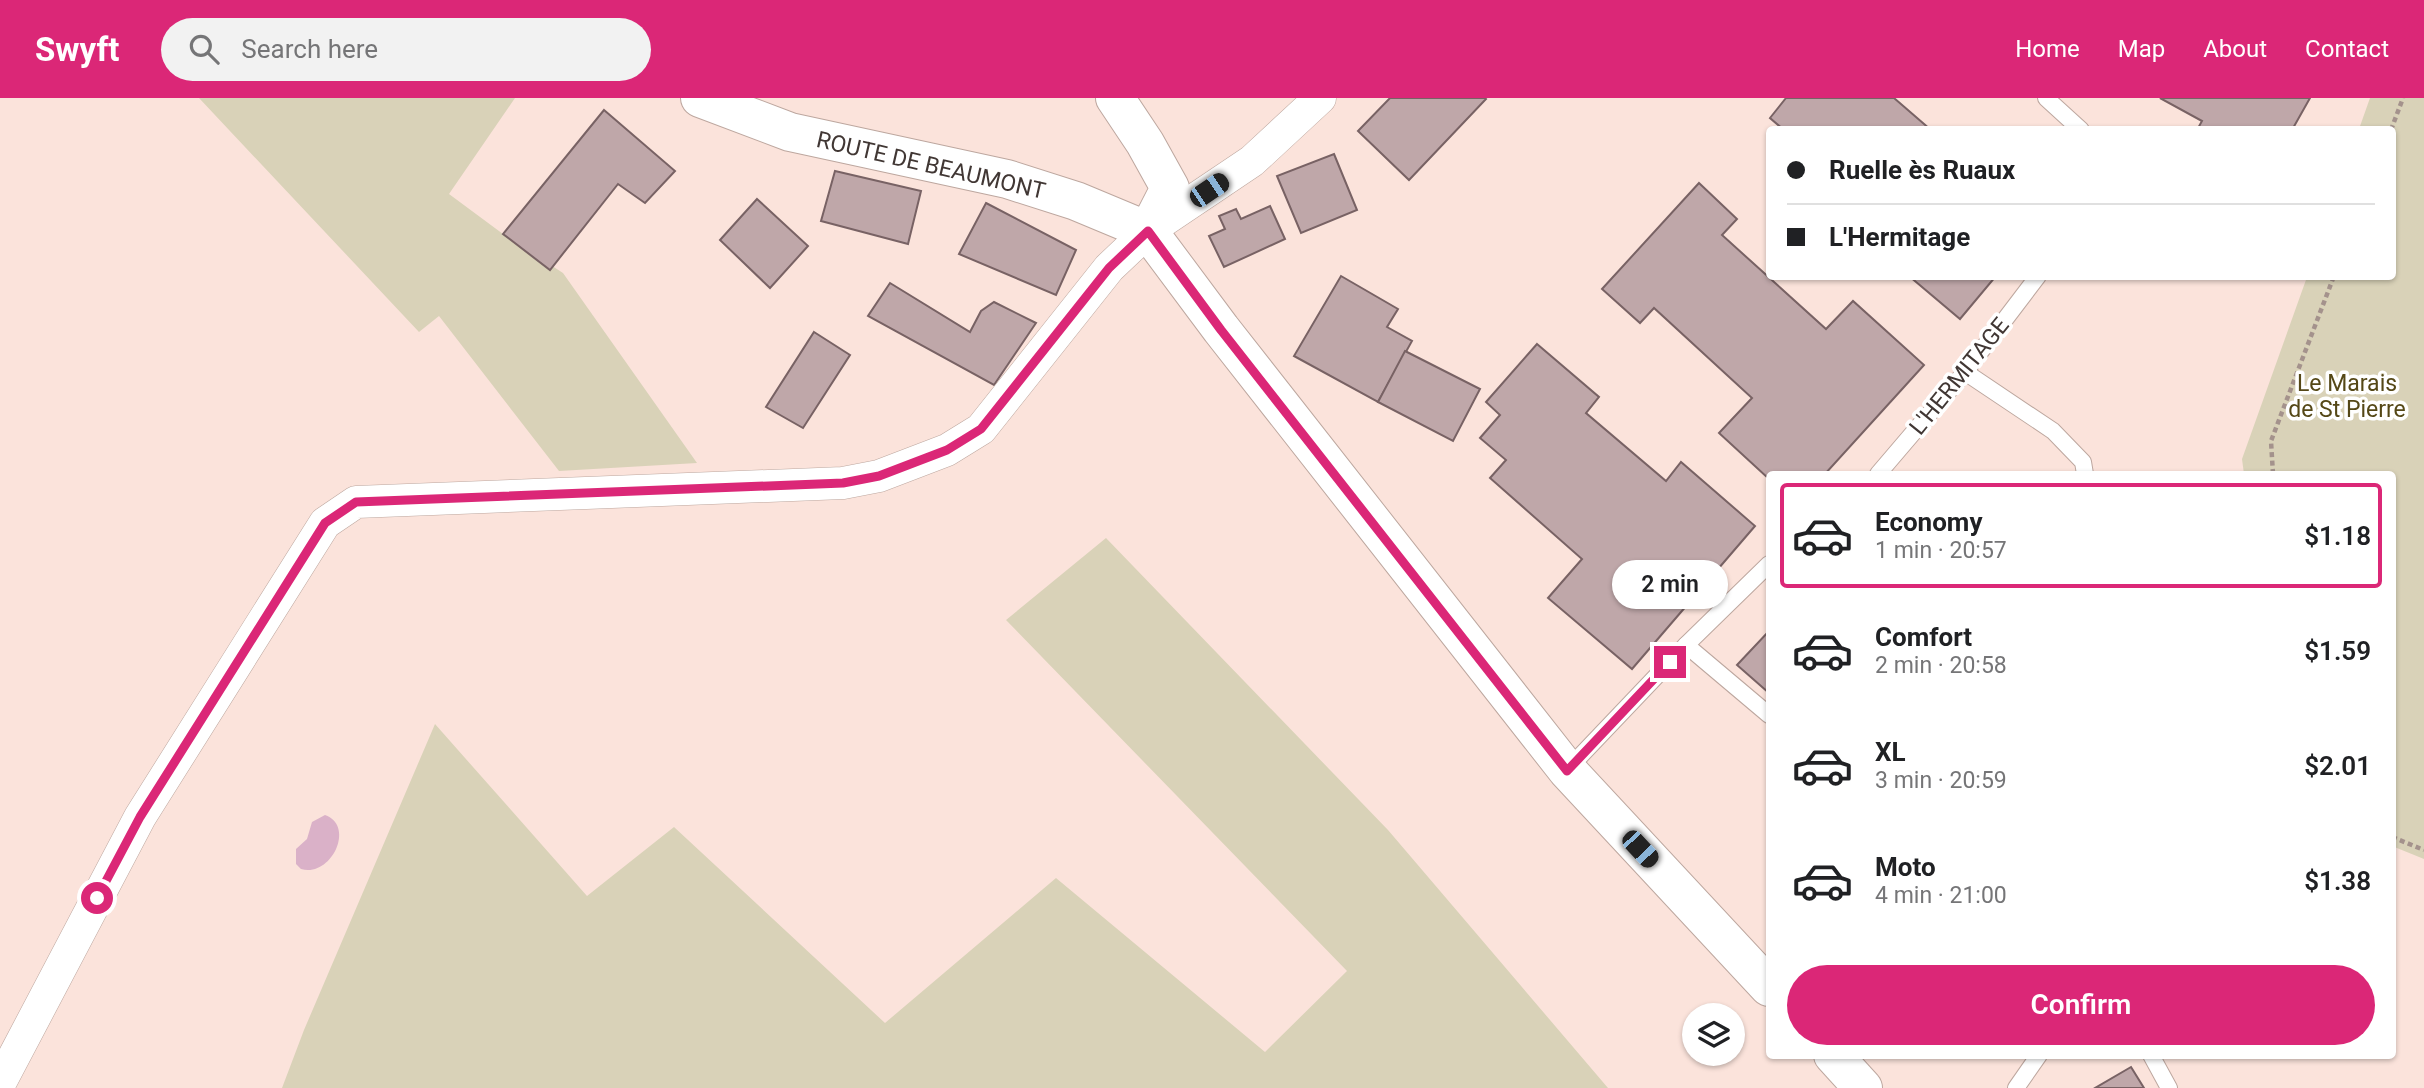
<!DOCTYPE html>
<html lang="en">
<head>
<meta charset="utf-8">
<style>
	:root { --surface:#fff; --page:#f2f2f2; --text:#202124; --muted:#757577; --line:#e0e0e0; --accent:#db2777 }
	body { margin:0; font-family:Roboto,sans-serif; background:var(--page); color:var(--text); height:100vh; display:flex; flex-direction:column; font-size:26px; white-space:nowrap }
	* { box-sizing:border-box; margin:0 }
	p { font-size:23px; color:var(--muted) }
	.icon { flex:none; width:38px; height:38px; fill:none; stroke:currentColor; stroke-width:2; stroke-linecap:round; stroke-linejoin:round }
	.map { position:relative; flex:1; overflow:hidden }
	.side { position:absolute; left:1766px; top:373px; width:630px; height:588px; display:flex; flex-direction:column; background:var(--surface); border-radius:7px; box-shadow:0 2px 5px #0004 }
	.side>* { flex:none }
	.banner { position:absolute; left:1766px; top:28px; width:630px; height:154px; border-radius:7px; box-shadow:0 2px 5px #0004; display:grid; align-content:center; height:154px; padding:0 21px; background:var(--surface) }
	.controls { position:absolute; left:1682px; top:905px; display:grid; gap:14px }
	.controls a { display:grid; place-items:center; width:63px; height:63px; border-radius:50%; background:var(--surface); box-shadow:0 2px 5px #0004; font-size:35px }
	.end { position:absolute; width:32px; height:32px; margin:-16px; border:9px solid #db2777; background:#fff; box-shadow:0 0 0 4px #fff }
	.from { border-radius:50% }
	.bubble { position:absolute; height:49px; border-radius:24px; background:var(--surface); box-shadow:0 2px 5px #0004; font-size:23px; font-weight:600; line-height:49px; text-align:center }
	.car { position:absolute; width:21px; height:42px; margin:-21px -10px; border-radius:9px; box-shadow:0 0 5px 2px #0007; background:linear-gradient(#222 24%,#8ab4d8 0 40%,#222 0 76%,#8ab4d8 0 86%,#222 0) }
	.banner b { display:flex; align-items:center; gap:24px; height:66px; font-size:26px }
	.banner b+b { border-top:2px solid var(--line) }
	.banner i { width:18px; height:18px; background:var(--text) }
	ul { padding:12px 0 0; list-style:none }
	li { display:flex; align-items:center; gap:21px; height:105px; margin:0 14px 10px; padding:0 7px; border:4px solid transparent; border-radius:7px }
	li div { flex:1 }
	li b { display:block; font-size:26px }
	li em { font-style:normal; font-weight:600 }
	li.on { border-color:var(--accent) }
	li>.icon { width:63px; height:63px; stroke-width:1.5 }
	.action { display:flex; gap:14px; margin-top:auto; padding:14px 21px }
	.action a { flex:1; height:80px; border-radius:42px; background:var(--accent); color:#fff; font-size:28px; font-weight:600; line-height:80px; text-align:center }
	header { display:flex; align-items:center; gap:42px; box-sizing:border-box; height:98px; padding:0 35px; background:var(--accent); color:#fff }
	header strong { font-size:33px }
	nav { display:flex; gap:38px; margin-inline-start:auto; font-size:24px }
	.search { width:490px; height:63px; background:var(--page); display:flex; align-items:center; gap:18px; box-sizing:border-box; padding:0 24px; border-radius:38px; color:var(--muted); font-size:26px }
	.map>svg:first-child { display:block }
	.green { fill:#d9d2b8 }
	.water { fill:#dab1c8 }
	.building { fill:#bfa7a9; stroke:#786264; stroke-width:2 }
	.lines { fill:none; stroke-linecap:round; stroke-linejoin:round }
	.service-casing { stroke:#bda79f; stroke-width:18 }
	.minor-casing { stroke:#bda79f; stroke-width:33 }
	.tertiary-casing { stroke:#bda79f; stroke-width:40 }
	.primary-casing { stroke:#bda79f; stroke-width:40 }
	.path { stroke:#a4928c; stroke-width:4.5; stroke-dasharray:5 3.5; stroke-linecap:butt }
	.service { stroke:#fff; stroke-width:16 }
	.minor { stroke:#fff; stroke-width:32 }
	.tertiary { stroke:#fff; stroke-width:38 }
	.primary { stroke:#fff; stroke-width:38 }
	.route { stroke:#db2777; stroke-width:9 }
	.labels { text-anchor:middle; stroke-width:7; stroke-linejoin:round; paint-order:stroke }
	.street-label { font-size:23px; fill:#413734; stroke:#fff }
	.park-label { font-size:23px; fill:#554817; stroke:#fff }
</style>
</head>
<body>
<header>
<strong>Swyft</strong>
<div class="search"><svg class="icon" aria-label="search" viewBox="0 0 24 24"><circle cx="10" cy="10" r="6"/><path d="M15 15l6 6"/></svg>Search here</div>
<nav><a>Home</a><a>Map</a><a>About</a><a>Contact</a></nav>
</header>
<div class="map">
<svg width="2424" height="990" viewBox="0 0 2424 990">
	<rect width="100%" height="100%" fill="#fbe3db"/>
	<g class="green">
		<polygon points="199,0 515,0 449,96 503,136 563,175 697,365 559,373 439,218 419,234"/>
		<polygon points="2370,0 2424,0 2424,761 2392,748 2392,376 2244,376 2242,361 2307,179 2392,178 2392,32 2359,31"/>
		<polygon points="1106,440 1388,732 1608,990 282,990 304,932 435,626 587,798 674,729 885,925 1056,780 1265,954 1347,873 1006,522"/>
	</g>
	<path class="water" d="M325 717C356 728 331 780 301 771L296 766V751L307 741 312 724Z"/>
	<g class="building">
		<polygon points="1390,0 1485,0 1486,1 1409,82 1358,33"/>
		<polygon points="1786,0 1894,0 1931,32 1784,32 1770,20"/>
		<polygon points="2160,0 2310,0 2292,32 2197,32 2202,23"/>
		<polygon points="604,12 675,73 645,105 618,86 550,172 503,136"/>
		<polygon points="1334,56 1357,112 1301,135 1277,78"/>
		<polygon points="835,73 921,93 908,146 821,123"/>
		<polygon points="1699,85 1737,121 1722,137 1826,231 1853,203 1924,267 1825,376 1769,376 1769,381 1719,335 1752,300 1654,210 1640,225 1602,191"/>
		<polygon points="757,101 808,148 770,190 720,142"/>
		<polygon points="986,105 1076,152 1056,197 959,156"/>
		<polygon points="1270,108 1285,141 1224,169 1209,138 1225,131 1219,118 1236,111 1241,121"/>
		<polygon points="1341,178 1398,211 1387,229 1412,243 1378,304 1294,258"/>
		<polygon points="1909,178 1996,178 1960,221"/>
		<polygon points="890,185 970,234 981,213 994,204 1036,225 994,287 868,218"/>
		<polygon points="814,234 850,257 803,330 766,309"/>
		<polygon points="1537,246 1599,299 1586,315 1666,383 1681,364 1755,428 1632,571 1548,500 1582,461 1490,380 1506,362 1480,340 1500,317 1486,304"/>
		<polygon points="1405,253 1480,291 1453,343 1378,304"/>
		<polygon points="1769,533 1769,595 1737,567"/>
		<polygon points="2131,969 2144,990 2095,990"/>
	</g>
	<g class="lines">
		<g class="service-casing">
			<g id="service">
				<polyline points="2046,0 2081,32"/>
				<polyline points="1965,274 2053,333 2083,364 2085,376"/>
				<polyline points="1878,376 1965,274 2038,178"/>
				<polyline points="1686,547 1769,617"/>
				<polyline points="1567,672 1686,547 1769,466"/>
				<polyline points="2151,957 2169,990"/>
				<polyline points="2016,990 2039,957"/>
			</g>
		</g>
		<g class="minor-casing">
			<polyline id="minor" points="0,985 140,719 325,425 356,404 843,385 879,378 947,352 981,331 1109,170 1148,133 1252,63 1320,0"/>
		</g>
		<g class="tertiary-casing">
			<polyline id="tertiary" points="1115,0 1145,45 1170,90 1148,133"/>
		</g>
		<g class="primary-casing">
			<g id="primary">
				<polyline points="700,0 790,34 1007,81 1076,103 1148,133 1221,231 1567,672 1769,889"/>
				<polyline points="1833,957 1863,990"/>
			</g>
		</g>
		<g class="path">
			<polyline points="2391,32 2403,0"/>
			<polyline points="2273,376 2271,343 2334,178"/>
			<polyline points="2392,739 2424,752"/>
		</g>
		<use href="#service" class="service"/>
		<use href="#minor" class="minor"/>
		<use href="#tertiary" class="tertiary"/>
		<use href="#primary" class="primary"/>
	</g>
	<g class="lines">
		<polyline class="route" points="97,800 140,719 325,425 356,404 843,385 879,378 947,352 981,331 1109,170 1148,133 1221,232 1567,673 1670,564"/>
	</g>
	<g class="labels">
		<g class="street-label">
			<text transform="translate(931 67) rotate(13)" y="8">ROUTE DE BEAUMONT</text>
			<text transform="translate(1959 278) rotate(-51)" y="8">L'HERMITAGE</text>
		</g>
		<g class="park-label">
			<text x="2347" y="293">Le Marais<tspan x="2347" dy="26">de St Pierre</tspan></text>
		</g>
	</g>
</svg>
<div class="controls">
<a><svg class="icon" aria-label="layers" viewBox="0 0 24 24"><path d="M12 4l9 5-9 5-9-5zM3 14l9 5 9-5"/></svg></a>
</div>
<i class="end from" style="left:97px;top:800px"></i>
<i class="end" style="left:1670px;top:564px"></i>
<div class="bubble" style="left:1612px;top:462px;width:116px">2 min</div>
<i class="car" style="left:1209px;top:92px;rotate:56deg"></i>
<i class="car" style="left:1640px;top:751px;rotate:137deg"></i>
<div class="banner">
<b><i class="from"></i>Ruelle ès Ruaux</b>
<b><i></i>L'Hermitage</b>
</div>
<section class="side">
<ul>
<li class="on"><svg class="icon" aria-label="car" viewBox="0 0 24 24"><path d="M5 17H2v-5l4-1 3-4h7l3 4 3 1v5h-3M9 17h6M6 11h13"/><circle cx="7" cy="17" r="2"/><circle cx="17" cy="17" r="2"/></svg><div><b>Economy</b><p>1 min · 20:57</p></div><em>$1.18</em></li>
<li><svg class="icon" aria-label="car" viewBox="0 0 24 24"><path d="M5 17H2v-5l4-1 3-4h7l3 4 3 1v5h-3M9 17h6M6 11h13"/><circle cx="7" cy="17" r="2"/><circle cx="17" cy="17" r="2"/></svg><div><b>Comfort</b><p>2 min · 20:58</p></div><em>$1.59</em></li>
<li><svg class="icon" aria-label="car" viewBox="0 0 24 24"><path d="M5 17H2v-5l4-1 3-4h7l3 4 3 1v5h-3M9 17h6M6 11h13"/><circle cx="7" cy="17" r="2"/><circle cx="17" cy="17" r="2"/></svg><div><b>XL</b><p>3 min · 20:59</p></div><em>$2.01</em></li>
<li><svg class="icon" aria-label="car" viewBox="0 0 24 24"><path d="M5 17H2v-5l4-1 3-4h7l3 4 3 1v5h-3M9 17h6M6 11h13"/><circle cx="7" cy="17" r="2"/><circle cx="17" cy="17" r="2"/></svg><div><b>Moto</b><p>4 min · 21:00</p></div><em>$1.38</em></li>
</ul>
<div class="action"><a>Confirm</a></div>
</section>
</div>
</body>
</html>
